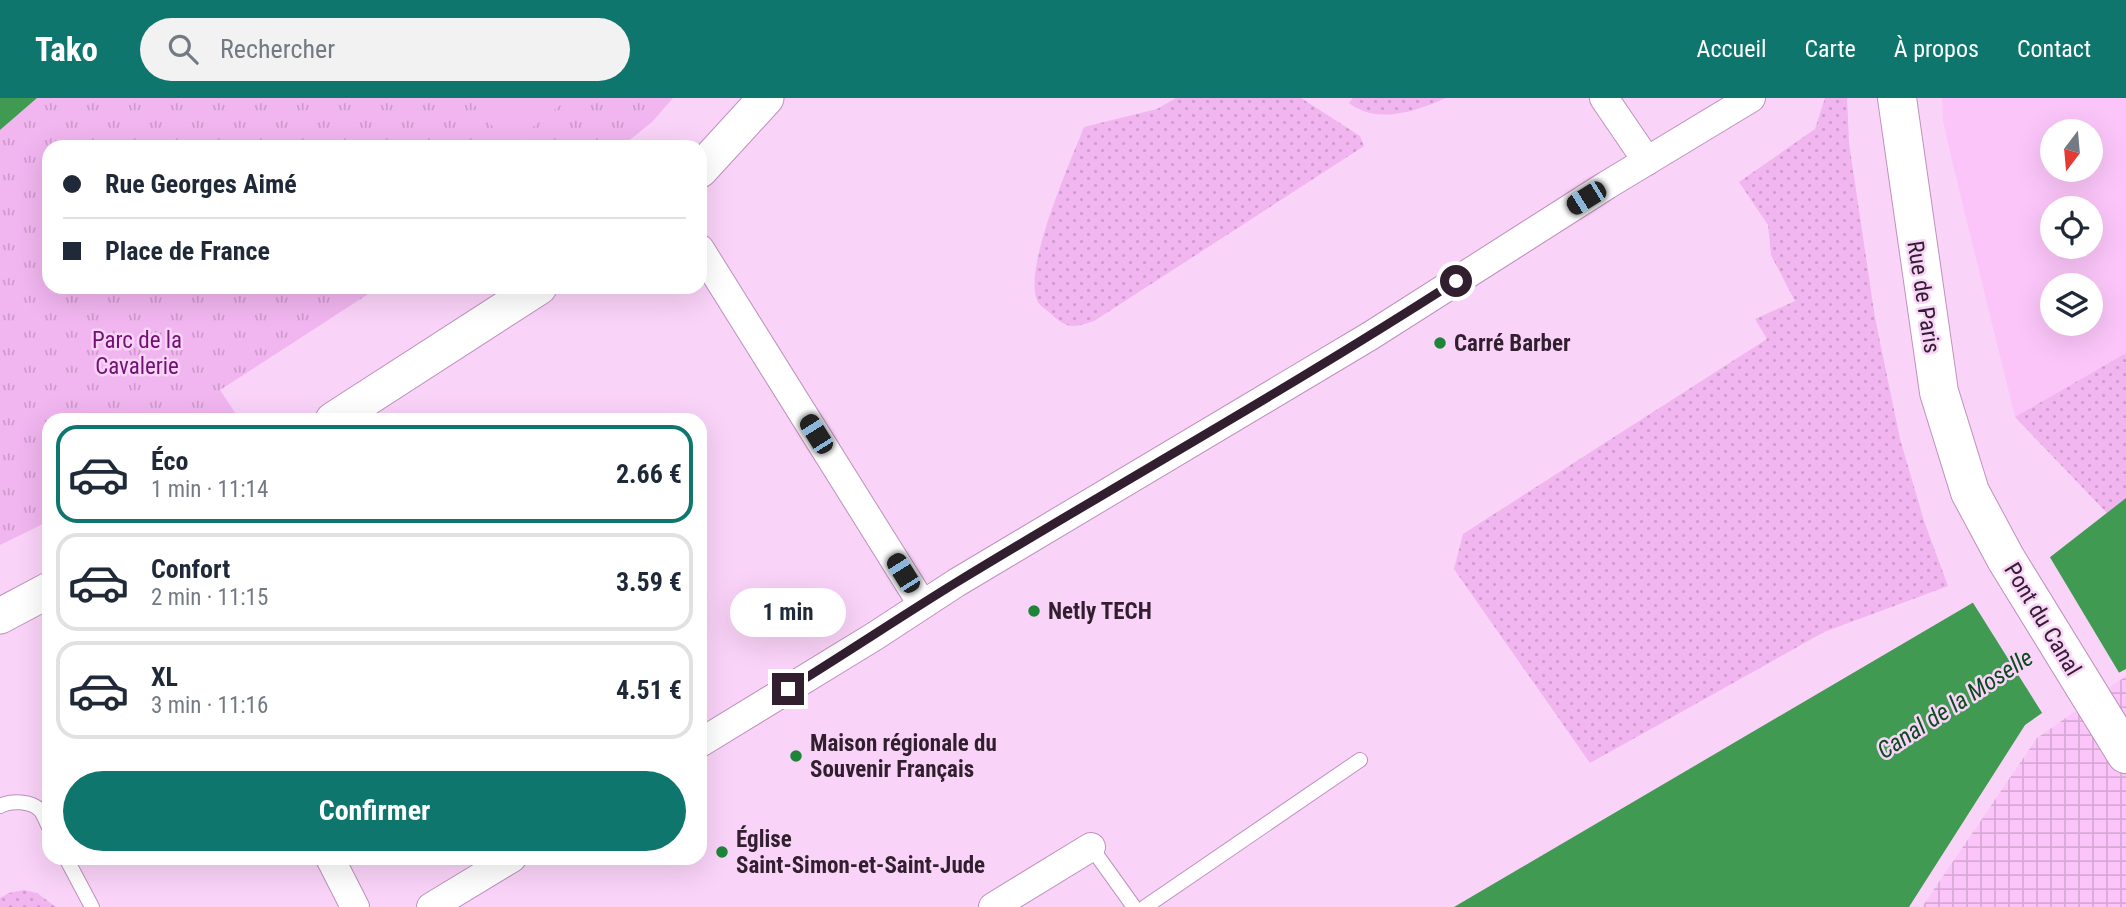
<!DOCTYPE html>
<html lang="fr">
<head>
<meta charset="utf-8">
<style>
	:root { --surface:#fff; --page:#f2f2f3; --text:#1f2937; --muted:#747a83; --line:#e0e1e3; --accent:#0f766e }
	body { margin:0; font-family:"Roboto Condensed",sans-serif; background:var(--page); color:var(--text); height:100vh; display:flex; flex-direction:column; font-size:26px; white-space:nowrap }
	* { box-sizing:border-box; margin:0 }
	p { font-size:23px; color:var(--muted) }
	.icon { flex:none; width:38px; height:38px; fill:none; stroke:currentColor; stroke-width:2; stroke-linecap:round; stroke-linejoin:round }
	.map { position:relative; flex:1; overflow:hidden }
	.side { position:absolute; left:42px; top:315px; width:665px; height:452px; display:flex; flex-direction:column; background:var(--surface); border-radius:21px; box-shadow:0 7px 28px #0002 }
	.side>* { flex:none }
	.top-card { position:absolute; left:42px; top:42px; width:665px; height:154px; border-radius:21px; box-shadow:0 7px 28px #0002; display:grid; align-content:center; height:154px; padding:0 21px; background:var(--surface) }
	.needle { width:46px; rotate:196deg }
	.tools { position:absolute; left:2040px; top:21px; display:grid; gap:14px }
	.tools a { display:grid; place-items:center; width:63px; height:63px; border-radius:50%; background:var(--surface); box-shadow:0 7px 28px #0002; font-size:35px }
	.end { position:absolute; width:32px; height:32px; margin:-16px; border:9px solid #311f30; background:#fff; box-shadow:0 0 0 4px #fff }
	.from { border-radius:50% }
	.bubble { position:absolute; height:49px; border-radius:24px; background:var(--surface); box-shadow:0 7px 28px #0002; font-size:23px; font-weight:700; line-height:49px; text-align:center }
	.car { position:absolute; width:21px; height:42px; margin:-21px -10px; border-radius:9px; box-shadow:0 0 5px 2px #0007; background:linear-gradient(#222 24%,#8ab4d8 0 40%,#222 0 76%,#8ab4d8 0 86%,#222 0) }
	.top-card b { display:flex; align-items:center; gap:24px; height:66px; font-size:26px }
	.top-card b+b { border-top:2px solid var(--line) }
	.top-card i { width:18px; height:18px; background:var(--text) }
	ul { padding:12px 0 0; list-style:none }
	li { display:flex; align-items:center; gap:21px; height:98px; margin:0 14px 10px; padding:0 7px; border:4px solid var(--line); border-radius:21px }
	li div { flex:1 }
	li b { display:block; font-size:26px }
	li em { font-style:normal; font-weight:700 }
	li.selected { border-color:var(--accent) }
	li>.icon { width:63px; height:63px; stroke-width:1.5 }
	.cta { display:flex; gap:14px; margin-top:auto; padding:14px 21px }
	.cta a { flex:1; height:80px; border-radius:42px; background:var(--accent); color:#fff; font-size:28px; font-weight:700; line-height:80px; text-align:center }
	header { display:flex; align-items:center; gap:42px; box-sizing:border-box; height:98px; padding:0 35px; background:var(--accent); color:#fff }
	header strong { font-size:33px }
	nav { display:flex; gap:38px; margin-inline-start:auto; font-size:24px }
	.search { width:490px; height:63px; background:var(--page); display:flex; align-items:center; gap:18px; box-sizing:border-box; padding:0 24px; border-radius:38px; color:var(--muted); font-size:26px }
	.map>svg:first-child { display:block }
	.built { fill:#fbc5f9; fill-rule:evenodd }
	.industrial { fill:url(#industrial-grid) }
	.grass { fill:url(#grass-dots) }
	.park { fill:url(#park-tufts) }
	.pitch { fill:#f1b5ef }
	.water { fill:#419a52 }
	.pier { fill:#fad3f8 }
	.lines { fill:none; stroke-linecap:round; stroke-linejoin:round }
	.service-casing { stroke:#be91bd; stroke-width:16 }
	.minor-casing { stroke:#be91bd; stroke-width:30 }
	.tertiary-casing { stroke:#be91bd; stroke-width:37 }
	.secondary-casing { stroke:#be91bd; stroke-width:40 }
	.service { stroke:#fff; stroke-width:14 }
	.minor { stroke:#fff; stroke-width:28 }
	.tertiary { stroke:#fff; stroke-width:35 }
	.secondary { stroke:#fff; stroke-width:38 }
	.route { stroke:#311f30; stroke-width:9 }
	.poi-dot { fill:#1e8438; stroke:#fad3f8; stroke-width:2.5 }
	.labels { text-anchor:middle; stroke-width:5; stroke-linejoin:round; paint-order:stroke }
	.street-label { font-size:23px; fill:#311f30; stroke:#fad3f8 }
	.park-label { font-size:23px; fill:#701172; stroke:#fad3f8 }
	.poi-label { font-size:23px; font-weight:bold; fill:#311f30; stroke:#fad3f8; text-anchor:start }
	.water-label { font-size:24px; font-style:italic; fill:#094b1c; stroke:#fad3f8 }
</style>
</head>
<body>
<header>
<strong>Tako</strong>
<div class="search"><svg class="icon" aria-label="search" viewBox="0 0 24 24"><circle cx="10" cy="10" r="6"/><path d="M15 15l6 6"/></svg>Rechercher</div>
<nav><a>Accueil</a><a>Carte</a><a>À propos</a><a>Contact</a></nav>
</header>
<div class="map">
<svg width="2126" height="809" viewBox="0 0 2126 809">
	<defs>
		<pattern id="industrial-grid" width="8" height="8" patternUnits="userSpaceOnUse" patternTransform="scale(1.75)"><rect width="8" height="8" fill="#fbc5f9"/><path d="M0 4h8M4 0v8" fill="none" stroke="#d8a9d6"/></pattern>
		<pattern id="grass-dots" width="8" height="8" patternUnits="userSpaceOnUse" patternTransform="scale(1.75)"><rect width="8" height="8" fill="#f1b5ef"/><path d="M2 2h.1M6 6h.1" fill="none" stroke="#cf9bcd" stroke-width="1.8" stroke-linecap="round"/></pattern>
		<pattern id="park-tufts" width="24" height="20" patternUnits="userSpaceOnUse" patternTransform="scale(1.75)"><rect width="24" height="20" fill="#f1b5ef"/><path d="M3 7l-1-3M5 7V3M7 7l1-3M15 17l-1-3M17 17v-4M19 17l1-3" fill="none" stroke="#cf9bcd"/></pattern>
	</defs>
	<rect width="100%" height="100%" fill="#fad3f8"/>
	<path class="built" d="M1942 0H2126V255L2015 319 1954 71 1943 23ZM2053 33H2091V72H2053ZM2053 110H2091V149H2053ZM2053 187H2091V226H2053Z"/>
	<polygon class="industrial" points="2126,578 2126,809 1922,809 2037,640"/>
	<g class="grass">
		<path d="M1176 0H1301L1360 38 1364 48 1094 223C1073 230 1067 231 1050 215 1047 212 1040 208 1038 204 1021 173 1071 63 1084 29L1157 11Z"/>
		<path d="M1353 0H1446C1417 13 1377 27 1349 5Z"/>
		<polygon points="1825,0 1847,0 1849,45 1875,220 1900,341 1924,423 1948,488 1824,534 1590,665 1454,471 1463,436 1767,241 1755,221 1795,203 1771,157 1768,127 1739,84 1815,31"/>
		<polygon points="2126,255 2126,400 2107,415 2015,319"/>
		<polygon points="24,792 37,795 56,809 0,809 0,800 9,795"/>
	</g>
	<polygon class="park" points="37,0 673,0 652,24 621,49 49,49 49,189 379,189 220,292 240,322 49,322 49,423 0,447 0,32"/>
	<polygon class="pitch" points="469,0 569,0 509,48"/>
	<g class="water">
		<polygon points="0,0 37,0 0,32"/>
		<polygon points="2126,400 2126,571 2042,615 2025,627 1909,809 1454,809 2049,460"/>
	</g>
	<polygon class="pier" points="2048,456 2121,578 2044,618 1970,500"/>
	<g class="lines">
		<g class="service-casing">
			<g id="service">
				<path d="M0 708C11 702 31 703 40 712 44 716 46 724 49 729"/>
				<polyline points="1091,749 1134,809"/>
				<polyline points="66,760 92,809"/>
				<polyline points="1145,809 1360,662"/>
			</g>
		</g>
		<g class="minor-casing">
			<g id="minor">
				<polyline points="1604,0 1647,63"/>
				<polyline points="700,151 922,506"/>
				<polyline points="700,645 875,538 956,485 1370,238 1607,87 1751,0"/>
				<polyline points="330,760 355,809"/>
				<polyline points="431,809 512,760"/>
				<polyline points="993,809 1091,749"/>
			</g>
		</g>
		<g class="tertiary-casing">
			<g id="tertiary">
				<polyline points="700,72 766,0"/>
				<polyline points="333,322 539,189"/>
				<polyline points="0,518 49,492"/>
			</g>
		</g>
		<g class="secondary-casing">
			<polyline id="secondary" points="1897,0 1939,294 1970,394 2006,461 2126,656"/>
		</g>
		<use href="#service" class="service"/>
		<use href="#minor" class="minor"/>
		<use href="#tertiary" class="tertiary"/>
		<use href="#secondary" class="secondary"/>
	</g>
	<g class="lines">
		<path class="route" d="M788 591C845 556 900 519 957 484 1123 383 1293 288 1456 183"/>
	</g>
	<g class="poi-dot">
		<circle cx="1440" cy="245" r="7"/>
		<circle cx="1034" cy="513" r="7"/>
		<circle cx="796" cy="658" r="7"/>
		<circle cx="722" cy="754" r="7"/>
	</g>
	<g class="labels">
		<g class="street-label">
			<text transform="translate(1924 199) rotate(81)" y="8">Rue de Paris</text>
			<text transform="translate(2043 521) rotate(59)" y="8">Pont du Canal</text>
		</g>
		<g class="park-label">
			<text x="137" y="250">Parc de la<tspan x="137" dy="26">Cavalerie</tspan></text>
		</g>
		<g class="poi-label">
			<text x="1454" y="253">Carré Barber</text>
			<text x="1048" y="521">Netly TECH</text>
			<text x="810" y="653">Maison régionale du<tspan x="810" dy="26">Souvenir Français</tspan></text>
			<text x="736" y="749">Église<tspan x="736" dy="26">Saint-Simon-et-Saint-Jude</tspan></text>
		</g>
		<g class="water-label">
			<text transform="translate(1955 606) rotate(-33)" y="8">Canal de la Moselle</text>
		</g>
	</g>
</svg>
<div class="tools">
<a><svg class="needle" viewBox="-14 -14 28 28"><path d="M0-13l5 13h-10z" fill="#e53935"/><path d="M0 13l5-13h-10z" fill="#747a83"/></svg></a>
<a><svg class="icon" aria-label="locate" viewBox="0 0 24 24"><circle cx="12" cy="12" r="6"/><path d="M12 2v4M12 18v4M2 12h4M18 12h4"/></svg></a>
<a><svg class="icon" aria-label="layers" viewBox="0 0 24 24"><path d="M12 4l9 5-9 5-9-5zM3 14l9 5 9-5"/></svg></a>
</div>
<i class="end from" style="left:1456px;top:183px"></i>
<i class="end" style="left:788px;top:591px"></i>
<div class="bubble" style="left:730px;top:490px;width:116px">1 min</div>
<i class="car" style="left:1586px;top:100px;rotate:238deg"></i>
<i class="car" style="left:816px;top:336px;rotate:328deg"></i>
<i class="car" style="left:903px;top:475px;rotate:328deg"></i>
<div class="top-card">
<b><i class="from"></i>Rue Georges Aimé</b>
<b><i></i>Place de France</b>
</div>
<section class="side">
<ul>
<li class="selected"><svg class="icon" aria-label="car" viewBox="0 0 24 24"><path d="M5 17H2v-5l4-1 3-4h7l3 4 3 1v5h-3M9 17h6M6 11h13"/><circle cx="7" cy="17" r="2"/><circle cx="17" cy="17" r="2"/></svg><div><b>Éco</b><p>1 min · 11:14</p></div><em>2.66 €</em></li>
<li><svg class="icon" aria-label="car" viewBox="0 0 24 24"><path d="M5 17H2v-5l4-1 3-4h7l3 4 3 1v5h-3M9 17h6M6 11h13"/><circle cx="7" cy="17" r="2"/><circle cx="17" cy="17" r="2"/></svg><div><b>Confort</b><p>2 min · 11:15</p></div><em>3.59 €</em></li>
<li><svg class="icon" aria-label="car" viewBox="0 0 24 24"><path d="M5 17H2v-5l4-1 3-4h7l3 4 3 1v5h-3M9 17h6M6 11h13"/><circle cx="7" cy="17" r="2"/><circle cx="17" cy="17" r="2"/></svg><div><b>XL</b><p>3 min · 11:16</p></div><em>4.51 €</em></li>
</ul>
<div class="cta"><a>Confirmer</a></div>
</section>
</div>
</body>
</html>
